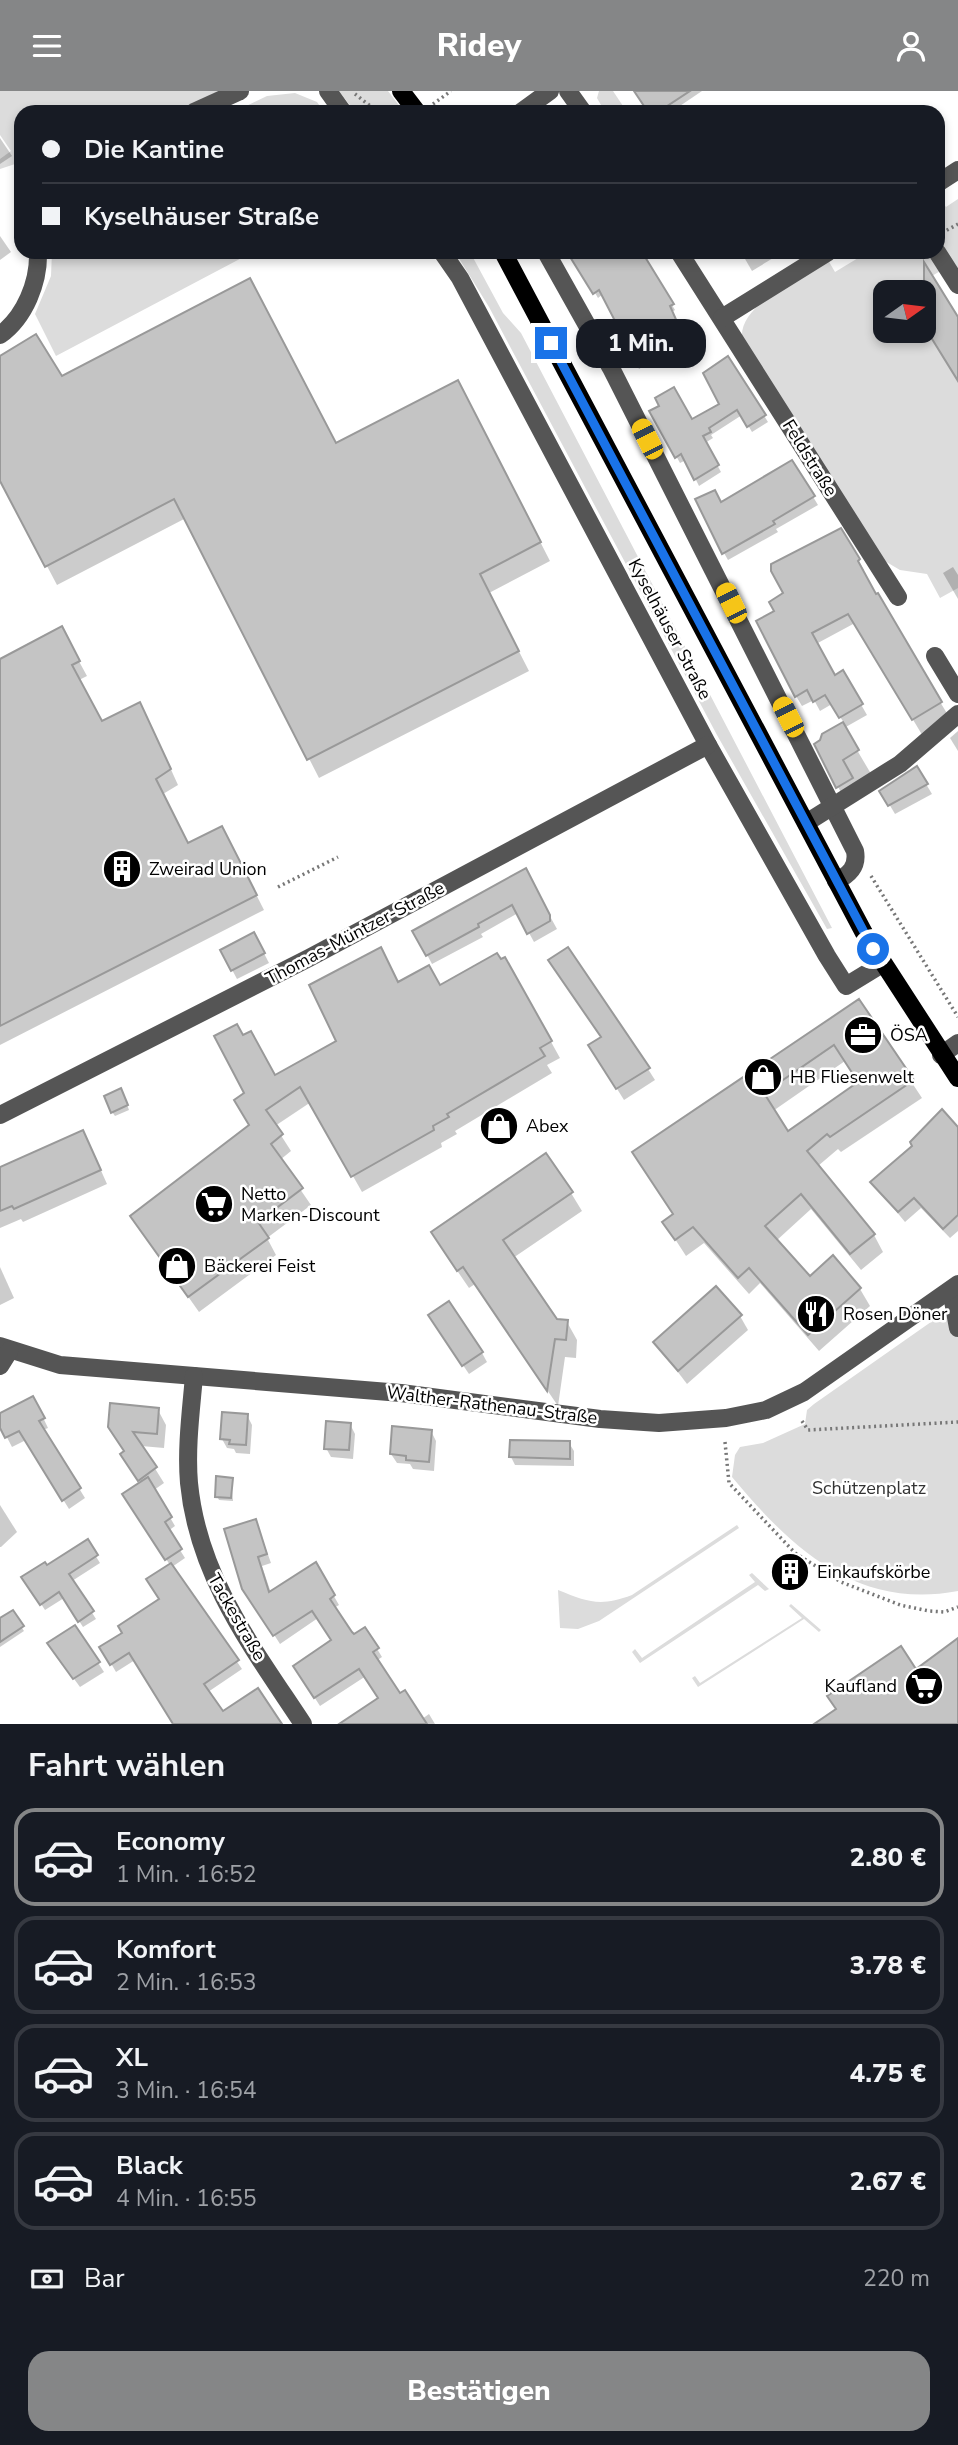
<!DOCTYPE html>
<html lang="de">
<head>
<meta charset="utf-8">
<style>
	:root { --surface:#171b24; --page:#242831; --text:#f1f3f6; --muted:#9ea1a6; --line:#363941; --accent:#858687 }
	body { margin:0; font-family:"Nunito Sans",sans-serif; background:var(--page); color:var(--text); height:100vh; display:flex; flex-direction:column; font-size:26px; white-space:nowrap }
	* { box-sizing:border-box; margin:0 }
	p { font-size:23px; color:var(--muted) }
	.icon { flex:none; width:38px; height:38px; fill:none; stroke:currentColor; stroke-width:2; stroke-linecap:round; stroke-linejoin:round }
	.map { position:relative; height:1633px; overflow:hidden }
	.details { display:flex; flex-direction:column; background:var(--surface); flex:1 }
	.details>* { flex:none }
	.banner { position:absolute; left:14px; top:14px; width:931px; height:154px; border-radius:21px; box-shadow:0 4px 10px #0003; display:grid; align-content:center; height:154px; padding:0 28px; background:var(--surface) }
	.needle { width:46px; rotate:76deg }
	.fabs { position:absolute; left:873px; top:189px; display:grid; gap:14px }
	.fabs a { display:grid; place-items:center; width:63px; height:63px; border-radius:14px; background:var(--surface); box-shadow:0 4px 10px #0003; font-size:35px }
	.end { position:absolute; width:32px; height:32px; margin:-16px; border:9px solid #1a73e8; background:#fff; box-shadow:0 0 0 4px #fff }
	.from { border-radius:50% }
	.bubble { position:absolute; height:49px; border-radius:21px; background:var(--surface); box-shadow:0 4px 10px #0003; font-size:23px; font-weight:800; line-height:49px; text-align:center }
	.car { position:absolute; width:21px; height:42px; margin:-21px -10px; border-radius:9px; box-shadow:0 0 5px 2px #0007; background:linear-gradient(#f5c518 24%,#345 0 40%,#f5c518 0 76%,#345 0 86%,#f5c518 0) }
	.banner b { display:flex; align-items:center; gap:24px; height:66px; font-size:26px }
	.banner b+b { border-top:2px solid var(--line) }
	.banner i { width:18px; height:18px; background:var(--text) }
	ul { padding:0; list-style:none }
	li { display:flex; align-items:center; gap:21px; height:98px; margin:0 14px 10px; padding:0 14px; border:4px solid var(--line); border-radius:21px }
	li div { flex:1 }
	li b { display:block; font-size:26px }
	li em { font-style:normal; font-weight:800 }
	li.selected { border-color:var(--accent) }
	li>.icon { width:63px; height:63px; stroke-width:1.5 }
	h2 { padding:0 28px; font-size:32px; line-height:84px }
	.pay { display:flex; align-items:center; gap:18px; height:77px; padding:0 28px; font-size:26px }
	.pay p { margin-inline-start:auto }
	.primary-button { display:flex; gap:14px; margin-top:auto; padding:14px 28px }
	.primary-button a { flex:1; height:80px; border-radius:21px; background:var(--accent); color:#fff; font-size:28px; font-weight:800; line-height:80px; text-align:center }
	header { display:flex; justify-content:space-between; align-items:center; height:91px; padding:0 28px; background:var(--accent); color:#fff; font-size:32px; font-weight:800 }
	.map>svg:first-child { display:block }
	.green { fill:#dcdcdc }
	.shadow { fill:#0003; fill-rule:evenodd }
	.building { fill:#c4c4c4; stroke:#999; stroke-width:2; fill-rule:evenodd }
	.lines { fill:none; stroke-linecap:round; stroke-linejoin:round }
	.path { stroke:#777; stroke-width:3.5; stroke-dasharray:2 3.5; stroke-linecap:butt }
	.minor { stroke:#555; stroke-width:18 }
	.major { stroke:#000; stroke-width:18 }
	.route { stroke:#1a73e8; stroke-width:9 }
	.labels { text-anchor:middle; stroke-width:5; stroke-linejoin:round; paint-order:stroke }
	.street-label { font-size:18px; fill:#000; stroke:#fff }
	.poi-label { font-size:18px; fill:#000; stroke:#fff; text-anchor:start }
	.park-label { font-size:18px; fill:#333; stroke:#fff }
</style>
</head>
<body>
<header><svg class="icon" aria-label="menu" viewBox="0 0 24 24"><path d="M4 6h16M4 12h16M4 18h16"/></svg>Ridey<svg class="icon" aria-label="person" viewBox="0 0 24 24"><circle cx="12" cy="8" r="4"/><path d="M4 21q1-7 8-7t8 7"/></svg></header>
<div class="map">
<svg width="958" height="1633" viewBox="0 0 958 1633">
	<rect width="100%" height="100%" fill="#fff"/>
	<g class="green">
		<polygon points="0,0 220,0 175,21 21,21 21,71 0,78 0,68 11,60 0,44"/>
		<polygon points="339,0 388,0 404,21 355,21"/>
		<polygon points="599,0 613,0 627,21 605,21 597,7"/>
		<polygon points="295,2 317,11 324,21 234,21 267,5"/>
		<polygon points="938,105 946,116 958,108 958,181 938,149"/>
		<polygon points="52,161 253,161 56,265 35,223 51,185"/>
		<polygon points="455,161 470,161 503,222 521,242 832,837 827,838 717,644 489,216"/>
		<path d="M868 161H931L942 179 905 201H886V240H924V235L958 290V497L940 507 927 483 900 479 883 469 742 247C739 213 802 186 828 169L835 181Z"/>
		<path d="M958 1212V1500C857 1519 792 1458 732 1386L735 1364 740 1356 763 1352 805 1333 807 1319 814 1313Z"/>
		<path d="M737 1434 739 1437 599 1530 578 1538 560 1537 558 1499C588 1511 600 1516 632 1504Z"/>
		<polygon points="752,1482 769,1498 765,1500 758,1494 640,1572 632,1561 635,1558 642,1567 755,1491 749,1484"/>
		<polygon points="791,1513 821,1539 819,1541 804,1528 698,1596 692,1587 695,1585 700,1592 802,1527 789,1515"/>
	</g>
	<g class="shadow">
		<polygon points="636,0 702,0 671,21 649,21"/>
		<polygon points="0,47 12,65 0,73"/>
		<polygon points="0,145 11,161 0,169"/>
		<polygon points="571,161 631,161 646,171 675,219 672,221 680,239 657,256 662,264 639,278 603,203 598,207"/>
		<polygon points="741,161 783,161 752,180"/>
		<polygon points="932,187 958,229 958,287 924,233 924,201 909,201"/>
		<polygon points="0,267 62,288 336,354 468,310 550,470 489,502 529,580 319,687 186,427 57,494 0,386"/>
		<polygon points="728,267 768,331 752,341 742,324 711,344 713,347 705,352 721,381 699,395 686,369 680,372 652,321 691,331 721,314"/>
		<polygon points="792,371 818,414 776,438 778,441 728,469 724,462 720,413"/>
		<polygon points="840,439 864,479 862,480 876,505 951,629 924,647 855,532 816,553 835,586 843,582 867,624 844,637 877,693 846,711 816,654 822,651 823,645 844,632 832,613 820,620 814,609 802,615 796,605 777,521 786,503 770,476"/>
		<polygon points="953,476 958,484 958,508 943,482"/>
		<polygon points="69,552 87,585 79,589 102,632 148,628 178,694 163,703 188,754 230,752 264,819 0,954 0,570"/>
		<polygon points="958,640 958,660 950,647"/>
		<polygon points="917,678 932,703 895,723 882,701"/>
		<polygon points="525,780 557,838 534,851 518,822 481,843 483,846 432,873 415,841"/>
		<polygon points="254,843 269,872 237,888 222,860"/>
		<polygon points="505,868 560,967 547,974 552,982 455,1040 457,1043 441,1052 442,1056 362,1101 311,1011 275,1035 291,1060 280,1069 311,1114 267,1147 276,1164 199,1221 132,1126 251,1035 243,946 275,986 339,950 399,893 440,896"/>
		<path d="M858 910 922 1007 841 1061 838 1058 818 1075 874 1144 883 1161 861 1179 811 1118 776 1150 810 1188 860 1198 870 1215 819 1260 760 1192 749 1203 704 1152 686 1165 664 1131 674 1124 644 1078ZM845 970 860 992 787 1042 773 1020Z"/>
		<polygon points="597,966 648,978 655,989 624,1009"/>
		<polygon points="123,1003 129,1019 115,1025 112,1021"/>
		<polygon points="958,1038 958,1140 950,1147 921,1117 905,1131 872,1091"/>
		<polygon points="90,1055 107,1093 23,1131 21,1128 0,1137 0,1078"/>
		<polygon points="571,1102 582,1120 513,1167 556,1230 567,1231 577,1249 576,1267 565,1266 558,1315 475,1193 469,1197 443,1159"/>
		<polygon points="0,1176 14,1207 0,1214"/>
		<polygon points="740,1225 748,1239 687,1293 655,1251"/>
		<polygon points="435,1233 482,1262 487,1271 469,1283"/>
		<polygon points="38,1316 48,1337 43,1339 85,1407 69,1418 26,1349 12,1356 0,1333 0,1324"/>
		<polygon points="158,1319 166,1334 164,1357 141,1355 164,1392 154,1399 175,1435 168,1440 185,1467 172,1476 242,1578 208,1601 222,1623 279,1633 178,1633 135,1569 116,1581 102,1557 124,1542 161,1509 170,1474 129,1412 141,1393 119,1351"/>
		<polygon points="247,1324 252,1334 250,1363 236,1362 234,1358 227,1357 222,1348"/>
		<polygon points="350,1333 355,1343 353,1368 331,1366 326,1357"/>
		<polygon points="431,1340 436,1350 434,1380 413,1378 410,1373 397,1372 391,1363"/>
		<polygon points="569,1352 574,1360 574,1375 515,1374 511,1366"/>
		<polygon points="231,1388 233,1410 219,1409 217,1405"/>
		<polygon points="0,1414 17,1441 1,1456 0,1456"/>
		<polygon points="256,1430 271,1472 262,1475 271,1502 316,1474 339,1514 334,1517 353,1546 365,1538 382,1566 376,1570 399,1605 422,1628 429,1623 435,1633 342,1633 380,1608 366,1585 320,1615 300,1584 333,1550 318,1527 280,1553 250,1506"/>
		<polygon points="87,1451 100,1472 72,1490 96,1528 83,1536 64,1507 45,1519 28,1493"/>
		<polygon points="12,1522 24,1540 0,1556 0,1530"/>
		<polygon points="75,1536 104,1581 80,1596 55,1562"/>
	</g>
	<g class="building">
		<polygon points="634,0 690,0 658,21 648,21"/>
		<polygon points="567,161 642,161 674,213 670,215 678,233 656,250 660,258 634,274 624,257 628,255 599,199 593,203"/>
		<polygon points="924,171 958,226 958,290 924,235"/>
		<polygon points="250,187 336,352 458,289 541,451 480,483 519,560 307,669 174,408 45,476 0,390 0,265 36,243 62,285"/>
		<polygon points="728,265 766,324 747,336 737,319 709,337 711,341 703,345 719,374 694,389 681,363 675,367 649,320 659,315 655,307 674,296 692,328 719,313 703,282"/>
		<polygon points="792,369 815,405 773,430 775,433 722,463 695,408 715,399 721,411"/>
		<polygon points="841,437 860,468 858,470 876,503 878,502 942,611 912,629 848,523 812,542 835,584 843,579 863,613 839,627 825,604 813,611 807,599 795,606 756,530 774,520 769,511 783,502 771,480 771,473"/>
		<polygon points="62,535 80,570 72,574 102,630 140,611 171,678 156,688 188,752 222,735 257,804 0,935 0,568"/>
		<polygon points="843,631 859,659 843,669 853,687 836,697 814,653 820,649 822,643"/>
		<polygon points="917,675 928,693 888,715 879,700"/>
		<polygon points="526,777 550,824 550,830 527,843 512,814 478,833 479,836 426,865 412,840"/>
		<polygon points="254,841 265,862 231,880 220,859"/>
		<polygon points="381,856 398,891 429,874 440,894 497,862 501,868 505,866 552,950 540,957 545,965 447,1023 449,1026 433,1035 434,1039 351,1086 300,996 266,1019 283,1043 271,1053 303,1097 258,1131 269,1147 188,1206 130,1125 249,1034 234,1009 244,1002 214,945 237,933 243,944 251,940 275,984 336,950 309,894"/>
		<polygon points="568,856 650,977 616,998 588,954 601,946 548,869"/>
		<path d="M859 908 914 989 830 1046 827 1043 807 1060 875 1143 850 1163 801 1103 765 1135 810 1185 833 1164 861 1197 808 1244 749 1177 738 1187 693 1136 675 1149 662 1131 673 1123 632 1061ZM834 954 858 991 788 1040 764 1002Z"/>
		<polygon points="121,997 128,1014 111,1022 104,1005"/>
		<polygon points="942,1018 958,1036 958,1124 943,1138 914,1107 898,1121 870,1091 912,1055 910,1051"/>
		<polygon points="83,1039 101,1079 14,1118 12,1115 0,1120 0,1076"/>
		<polygon points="546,1062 573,1101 503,1149 557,1228 568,1229 566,1249 555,1248 547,1300 463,1176 457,1180 431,1141"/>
		<polygon points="716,1195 742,1224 678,1280 653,1251"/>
		<polygon points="449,1210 483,1261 462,1275 428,1224"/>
		<polygon points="33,1305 45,1327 39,1330 81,1397 62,1410 19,1340 5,1347 0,1337 0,1322"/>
		<polygon points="110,1312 159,1317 157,1343 133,1341 157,1376 138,1390 120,1363 124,1360 108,1336"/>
		<polygon points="222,1321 248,1323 246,1354 229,1353 230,1349 220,1348"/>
		<polygon points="326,1330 351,1332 349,1359 324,1358"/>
		<polygon points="392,1335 432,1339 429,1371 406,1369 406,1365 390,1363"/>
		<polygon points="510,1349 570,1350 570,1368 509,1366"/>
		<polygon points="216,1385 233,1387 231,1407 215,1406"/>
		<polygon points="148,1386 172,1426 165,1431 182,1458 165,1469 122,1403"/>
		<polygon points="256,1428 267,1463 258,1466 269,1501 316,1471 335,1504 330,1508 352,1541 354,1543 365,1536 379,1557 373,1561 400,1602 405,1599 427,1633 339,1633 378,1607 359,1578 314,1607 293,1575 331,1549 312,1520 273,1545 242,1498 224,1438"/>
		<polygon points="88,1448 98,1464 69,1483 94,1520 78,1531 59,1501 40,1514 21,1486 45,1471 47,1474"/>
		<polygon points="171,1472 239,1569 204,1593 223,1620 258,1597 282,1633 173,1633 129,1562 110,1574 99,1556 122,1542 118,1535 159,1508 146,1488"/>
		<polygon points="13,1519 24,1535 0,1551 0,1527"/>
		<polygon points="75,1534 100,1571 73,1588 47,1552"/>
		<polygon points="958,1547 958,1633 814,1633 836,1618 827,1605 901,1555 916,1578"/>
	</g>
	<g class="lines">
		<g class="path">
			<polyline points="355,3 378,21"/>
			<polyline points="433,13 451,0"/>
			<polyline points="942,142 958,133"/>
			<polyline points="871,785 958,926"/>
			<polyline points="278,796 338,766"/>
			<polyline points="802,1330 808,1339 958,1331"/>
			<polyline points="725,1351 729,1392 795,1462 841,1491 900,1514 929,1520 944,1521 958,1516"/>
		</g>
		<g class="minor">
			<polyline points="328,0 343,21"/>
			<polyline points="568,0 583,21"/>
			<polyline points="194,21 240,0"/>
			<polyline points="521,21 550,0"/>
			<polyline points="938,92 958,79"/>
			<polyline points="442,161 460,187 708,654 827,865 846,895 882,873"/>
			<path d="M546 161 611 277 855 760C858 776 849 784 836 790"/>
			<polyline points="679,161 898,506"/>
			<polyline points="937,161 958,194"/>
			<polyline points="722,227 828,161"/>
			<path d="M0 244C25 226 39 191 38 161"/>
			<polyline points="935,565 958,603"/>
			<polyline points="806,732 900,673 958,623"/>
			<polyline points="941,964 958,952"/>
			<polyline points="0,1024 309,867 708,654"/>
			<polyline points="951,1199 958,1237"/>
			<polyline points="0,1255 60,1274 401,1302 600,1328 659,1332 726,1327 766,1319 804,1301 958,1193"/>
			<polyline points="0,1275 10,1259"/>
			<path d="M194 1285C191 1320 186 1357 189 1392 198 1486 253 1557 303 1633"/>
		</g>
		<g class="major">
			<polyline points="401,0 417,21"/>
			<polyline points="503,161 864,842 958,987"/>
		</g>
	</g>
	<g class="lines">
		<polyline class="route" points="551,252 873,858"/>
	</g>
	<defs>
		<g id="building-disc" transform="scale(2.0125)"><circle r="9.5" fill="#000" stroke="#fff"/><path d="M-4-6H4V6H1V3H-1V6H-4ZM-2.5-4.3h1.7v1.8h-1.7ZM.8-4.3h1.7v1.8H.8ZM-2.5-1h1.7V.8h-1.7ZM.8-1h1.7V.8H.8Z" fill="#fff"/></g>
		<g id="office-disc" transform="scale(2.0125)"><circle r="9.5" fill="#000" stroke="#fff"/><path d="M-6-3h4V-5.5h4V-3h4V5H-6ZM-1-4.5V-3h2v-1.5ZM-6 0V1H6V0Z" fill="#fff"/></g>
		<g id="shop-disc" transform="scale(2.0125)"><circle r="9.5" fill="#000" stroke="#fff"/><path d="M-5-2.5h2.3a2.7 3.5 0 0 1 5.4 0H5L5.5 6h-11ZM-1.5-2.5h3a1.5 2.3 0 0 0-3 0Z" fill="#fff"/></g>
		<g id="supermarket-disc" transform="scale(2.0125)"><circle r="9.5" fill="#000" stroke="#fff"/><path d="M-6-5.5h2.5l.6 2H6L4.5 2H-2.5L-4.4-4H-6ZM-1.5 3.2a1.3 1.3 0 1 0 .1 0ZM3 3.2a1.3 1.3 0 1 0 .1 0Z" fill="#fff"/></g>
		<g id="restaurant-disc" transform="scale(2.0125)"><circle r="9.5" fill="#000" stroke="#fff"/><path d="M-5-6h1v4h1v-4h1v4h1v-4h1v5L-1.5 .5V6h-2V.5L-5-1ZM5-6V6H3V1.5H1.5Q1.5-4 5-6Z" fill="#fff"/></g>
	</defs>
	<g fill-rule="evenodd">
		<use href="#building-disc" x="122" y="778"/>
		<use href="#office-disc" x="863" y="944"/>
		<use href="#shop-disc" x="763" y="986"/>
		<use href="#shop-disc" x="499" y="1035"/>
		<use href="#supermarket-disc" x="214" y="1113"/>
		<use href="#shop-disc" x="177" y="1175"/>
		<use href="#restaurant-disc" x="816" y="1223"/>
		<use href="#building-disc" x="790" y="1481"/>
		<use href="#supermarket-disc" x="924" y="1595"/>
	</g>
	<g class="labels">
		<g class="street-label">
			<text transform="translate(810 367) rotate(58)" y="6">Feldstraße</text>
			<text transform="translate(670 538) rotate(62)" y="6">Kyselhäuser Straße</text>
			<text transform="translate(355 842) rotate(-28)" y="6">Thomas-Müntzer-Straße</text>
			<text transform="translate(492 1314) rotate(7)" y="6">Walther-Rathenau-Straße</text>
			<text transform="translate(237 1526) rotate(60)" y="6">Tackestraße</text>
		</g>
		<g class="poi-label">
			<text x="149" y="784">Zweirad Union</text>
			<text x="890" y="950">ÖSA</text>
			<text x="790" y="992">HB Fliesenwelt</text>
			<text x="526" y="1041">Abex</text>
			<text x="241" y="1109">Netto<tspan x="241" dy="21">Marken-Discount</tspan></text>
			<text x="204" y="1181">Bäckerei Feist</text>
			<text x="843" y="1229">Rosen Döner</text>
			<text x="817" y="1487">Einkaufskörbe</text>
			<text x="897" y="1601" text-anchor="end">Kaufland</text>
		</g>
		<g class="park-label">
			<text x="869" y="1403">Schützenplatz</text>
		</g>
	</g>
</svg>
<div class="fabs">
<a><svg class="needle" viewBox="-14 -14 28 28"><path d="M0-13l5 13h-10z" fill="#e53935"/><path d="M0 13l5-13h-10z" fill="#9ea1a6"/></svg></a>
</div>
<i class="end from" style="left:873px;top:858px"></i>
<i class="end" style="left:551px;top:252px"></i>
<div class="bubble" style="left:576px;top:228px;width:130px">1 Min.</div>
<i class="car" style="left:647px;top:348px;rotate:333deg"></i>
<i class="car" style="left:731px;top:512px;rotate:334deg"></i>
<i class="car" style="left:788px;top:626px;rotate:333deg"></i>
<div class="banner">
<b><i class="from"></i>Die Kantine</b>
<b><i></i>Kyselhäuser Straße</b>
</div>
</div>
<section class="details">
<h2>Fahrt wählen</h2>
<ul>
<li class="selected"><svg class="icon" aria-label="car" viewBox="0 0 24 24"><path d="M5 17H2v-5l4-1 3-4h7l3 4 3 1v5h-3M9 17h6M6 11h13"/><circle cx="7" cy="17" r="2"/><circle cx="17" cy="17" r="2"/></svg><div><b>Economy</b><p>1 Min. · 16:52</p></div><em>2.80 €</em></li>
<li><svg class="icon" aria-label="car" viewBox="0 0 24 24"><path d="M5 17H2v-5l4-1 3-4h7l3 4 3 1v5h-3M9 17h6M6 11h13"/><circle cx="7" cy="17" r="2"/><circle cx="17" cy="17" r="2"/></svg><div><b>Komfort</b><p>2 Min. · 16:53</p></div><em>3.78 €</em></li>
<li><svg class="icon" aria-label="car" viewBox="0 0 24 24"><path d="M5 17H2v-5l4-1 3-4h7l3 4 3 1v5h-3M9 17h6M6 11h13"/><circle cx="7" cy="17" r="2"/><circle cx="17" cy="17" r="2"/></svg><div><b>XL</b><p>3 Min. · 16:54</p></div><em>4.75 €</em></li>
<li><svg class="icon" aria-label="car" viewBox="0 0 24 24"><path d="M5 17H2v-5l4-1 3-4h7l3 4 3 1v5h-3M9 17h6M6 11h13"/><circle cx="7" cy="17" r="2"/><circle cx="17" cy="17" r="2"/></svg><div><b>Black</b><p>4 Min. · 16:55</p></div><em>2.67 €</em></li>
</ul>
<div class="pay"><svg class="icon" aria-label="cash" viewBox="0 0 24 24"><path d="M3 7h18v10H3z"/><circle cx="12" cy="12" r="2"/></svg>Bar<p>220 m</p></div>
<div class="primary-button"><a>Bestätigen</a></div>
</section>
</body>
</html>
